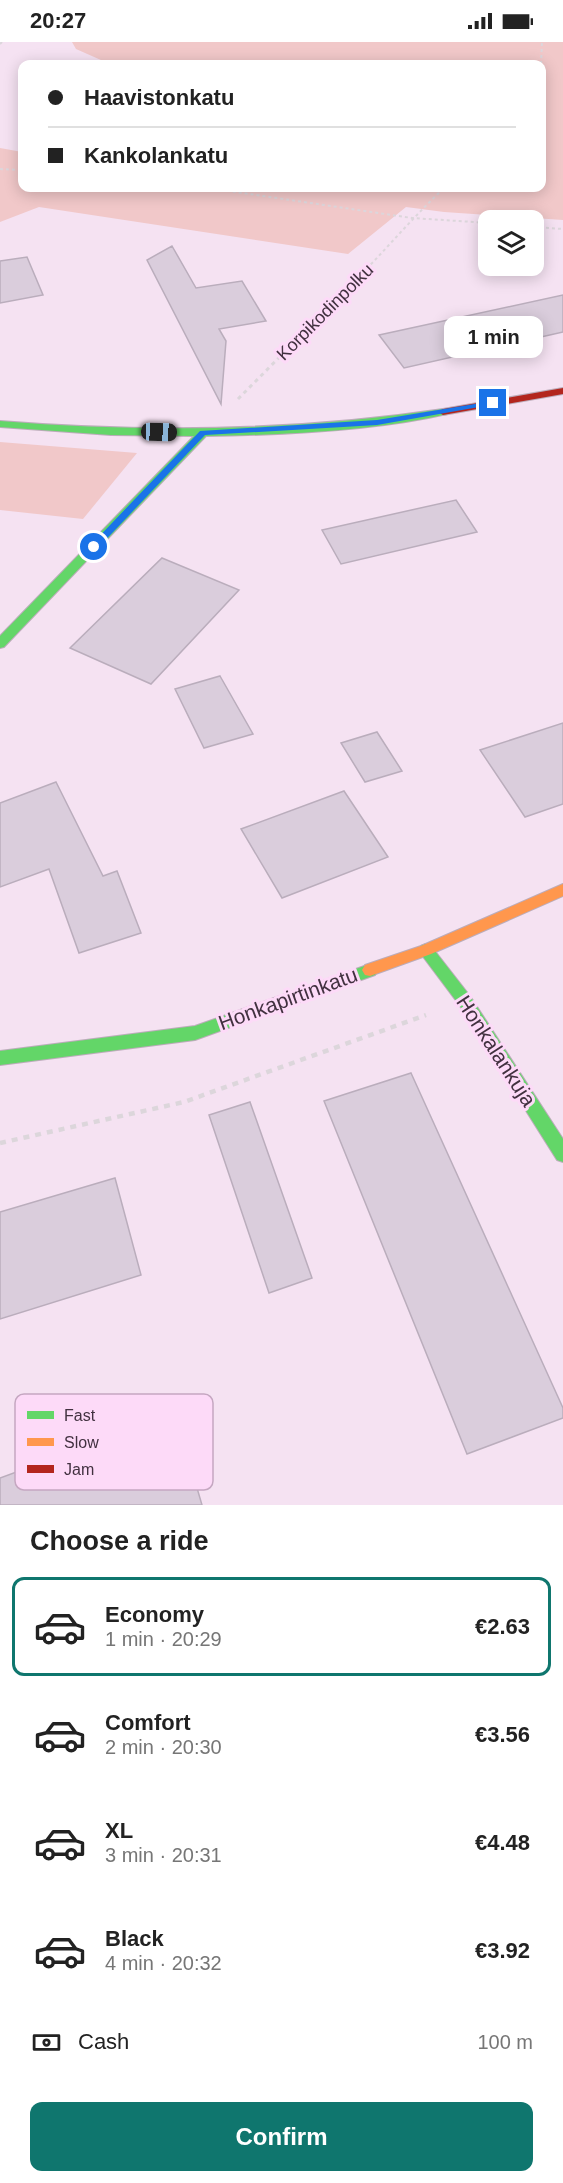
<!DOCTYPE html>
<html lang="en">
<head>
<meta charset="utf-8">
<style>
	:root { --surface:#fff; --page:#f2f2f2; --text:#222; --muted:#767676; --line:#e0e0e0; --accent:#0f766e }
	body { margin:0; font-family:Helvetica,sans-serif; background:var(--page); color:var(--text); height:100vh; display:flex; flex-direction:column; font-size:22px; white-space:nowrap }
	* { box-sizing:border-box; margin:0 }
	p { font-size:20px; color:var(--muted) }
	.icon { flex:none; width:33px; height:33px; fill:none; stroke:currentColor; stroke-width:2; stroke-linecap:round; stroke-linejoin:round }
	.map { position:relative; height:1463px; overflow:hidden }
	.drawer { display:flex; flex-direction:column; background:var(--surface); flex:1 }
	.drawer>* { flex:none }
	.hud { position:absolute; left:18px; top:18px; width:528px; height:132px; border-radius:12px; box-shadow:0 3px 15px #0003; display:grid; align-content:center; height:132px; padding:0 30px; background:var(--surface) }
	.tools { position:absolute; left:478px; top:168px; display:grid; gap:12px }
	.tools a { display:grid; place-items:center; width:66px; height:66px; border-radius:12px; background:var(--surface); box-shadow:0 3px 15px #0003; font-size:30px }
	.end { position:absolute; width:27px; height:27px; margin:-14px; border:8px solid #1a73e8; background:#fff; box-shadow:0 0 0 3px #fff }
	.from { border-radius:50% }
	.bubble { position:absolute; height:42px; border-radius:12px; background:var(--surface); box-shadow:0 3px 15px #0003; font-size:20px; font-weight:700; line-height:42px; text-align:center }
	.car { position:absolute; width:18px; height:36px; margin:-18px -9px; border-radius:8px; box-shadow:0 0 4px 2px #0007; background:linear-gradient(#222 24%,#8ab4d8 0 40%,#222 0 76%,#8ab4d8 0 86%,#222 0) }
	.hud b { display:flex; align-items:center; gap:21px; height:57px; font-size:22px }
	.hud b+b { border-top:2px solid var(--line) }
	.hud i { width:15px; height:15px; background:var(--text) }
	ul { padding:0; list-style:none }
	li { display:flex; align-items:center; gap:18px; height:99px; margin:0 12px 9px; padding:0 18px; border:3px solid transparent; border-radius:12px }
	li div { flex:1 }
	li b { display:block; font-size:22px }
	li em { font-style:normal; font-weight:700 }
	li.current { border-color:var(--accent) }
	li>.icon { width:54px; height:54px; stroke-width:1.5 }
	h2 { padding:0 30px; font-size:27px; line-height:72px }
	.pay { display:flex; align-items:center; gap:15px; height:66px; padding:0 30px; font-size:22px }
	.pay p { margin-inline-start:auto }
	.action { display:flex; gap:12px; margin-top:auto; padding:12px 30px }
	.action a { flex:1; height:69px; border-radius:12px; background:var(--accent); color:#fff; font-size:24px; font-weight:700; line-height:69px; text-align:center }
	.status { display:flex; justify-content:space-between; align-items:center; height:42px; padding:0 30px; background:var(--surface); direction:ltr }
	.status svg { height:16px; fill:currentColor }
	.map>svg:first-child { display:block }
	.green { fill:#f1c8c9 }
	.building { fill:#dacddc; stroke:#baadbc; stroke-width:1.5 }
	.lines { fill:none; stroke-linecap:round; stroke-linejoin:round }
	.fast-casing { stroke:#bcacba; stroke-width:2 }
	.slow-casing { stroke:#bcacba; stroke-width:2 }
	.jam-casing { stroke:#bcacba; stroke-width:2 }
	.path-far2 { stroke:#dcd6db; stroke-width:2; stroke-dasharray:3 3; stroke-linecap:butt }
	.path-far1 { stroke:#dcd6db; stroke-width:3; stroke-dasharray:4 4; stroke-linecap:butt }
	.path { stroke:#dcd6db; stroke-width:4.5; stroke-dasharray:6 6; stroke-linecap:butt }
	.fast { fill:#63d668; fill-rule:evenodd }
	.slow { fill:#ff974d; fill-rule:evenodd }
	.jam { fill:#b3261e; fill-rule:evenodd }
	.route { fill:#1a73e8 }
	.labels { text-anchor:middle; stroke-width:6; stroke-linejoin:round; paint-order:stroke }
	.far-street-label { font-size:18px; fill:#423140; stroke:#fddaf8 }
	.street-label { font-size:21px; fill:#423140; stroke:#fddaf8 }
	.key { fill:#fddaf8; stroke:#c5a7c1; stroke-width:1.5 }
	.key-label { font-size:16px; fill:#423140 }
</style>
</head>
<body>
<div class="status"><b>20:27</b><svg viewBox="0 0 49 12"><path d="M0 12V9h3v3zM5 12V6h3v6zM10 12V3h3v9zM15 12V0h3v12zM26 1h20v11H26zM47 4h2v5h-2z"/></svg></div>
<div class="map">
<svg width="563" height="1463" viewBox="0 0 563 1463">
	<rect width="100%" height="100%" fill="#f5e2f2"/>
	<g class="green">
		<polygon points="72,0 563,0 563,178 444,170 406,165 348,212 39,165 0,180 0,106 22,110 22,146 542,146 542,22 110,22 76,7"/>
		<polygon points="0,400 137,411 83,477 0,468"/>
	</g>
	<g class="building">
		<polygon points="172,204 196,246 242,239 266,279 219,287 226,299 221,362 147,218"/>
		<polygon points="27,215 43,253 0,261 0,219"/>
		<polygon points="563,253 563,290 404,326 379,293"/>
		<polygon points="456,458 477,490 341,522 322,488"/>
		<polygon points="162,516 239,548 151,642 70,606"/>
		<polygon points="220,634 253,692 204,706 175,647"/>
		<polygon points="563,681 563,762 525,775 480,708"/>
		<polygon points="377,690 402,729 365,740 341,701"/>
		<polygon points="56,740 103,834 117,829 141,891 79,911 49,827 0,845 0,761"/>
		<polygon points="344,749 388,815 282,856 241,787"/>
		<polygon points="411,1031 563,1366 563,1376 467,1412 324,1059"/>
		<polygon points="250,1060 312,1236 269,1251 209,1073"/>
		<polygon points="115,1136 141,1233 0,1277 0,1170"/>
		<polygon points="128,1363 135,1386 175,1371 202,1463 0,1463 0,1436 98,1400 91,1377"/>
	</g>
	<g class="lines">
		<g class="fast-casing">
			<g id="fast">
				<path d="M443 367 447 368V372C374 389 281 393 206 394L4 605 0 606V594L194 394 111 393 0 385V379C149 391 295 389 443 367Z"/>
				<polygon points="426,902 431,904 470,954 563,1097 563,1120 557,1118 460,964 421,912 419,908 421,904"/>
				<polygon points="370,922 375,923 378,928 375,933 195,998 0,1023 0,1009 195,984"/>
			</g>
		</g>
		<g class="slow-casing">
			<polygon id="slow" points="563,842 563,854 431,912 370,934 365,933 362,928 365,923 421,904"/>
		</g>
		<g class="jam-casing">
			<polygon id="jam" points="563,346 563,352 443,373 438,370 443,367"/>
		</g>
		<g class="path-far2">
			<polyline points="0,2 2,0"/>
			<polyline points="541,22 542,0"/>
			<polyline points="0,127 22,128"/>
			<polyline points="209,146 412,176 489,181"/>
			<polyline points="534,185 563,187"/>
			<path d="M350 244C382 212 411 177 444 146"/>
		</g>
		<polyline class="path-far1" points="238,357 351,243"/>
		<polyline class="path" points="0,1101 184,1060 426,973"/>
		<use href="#fast" class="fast"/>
		<use href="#slow" class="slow"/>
		<use href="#jam" class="jam"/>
	</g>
	<polygon class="route" points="493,359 496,362 377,383 205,393 97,507 89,505 200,389 377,378"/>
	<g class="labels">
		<g class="far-street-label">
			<text transform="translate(325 270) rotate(-45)" y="6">Korpikodinpolku</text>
		</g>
		<g class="street-label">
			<text transform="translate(288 957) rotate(-20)" y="7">Honkapirtinkatu</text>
			<text transform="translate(496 1009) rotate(57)" y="7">Honkalankuja</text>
		</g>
	</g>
	<rect x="15" y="1352" width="198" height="96" rx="9" class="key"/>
	<rect x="27" y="1369" width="27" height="8" fill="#63d668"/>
	<rect x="27" y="1396" width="27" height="8" fill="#ff974d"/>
	<rect x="27" y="1423" width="27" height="8" fill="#b3261e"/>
	<g class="key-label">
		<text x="64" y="1379">Fast</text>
		<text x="64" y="1406">Slow</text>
		<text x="64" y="1433">Jam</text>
	</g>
</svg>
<div class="tools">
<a><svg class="icon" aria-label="layers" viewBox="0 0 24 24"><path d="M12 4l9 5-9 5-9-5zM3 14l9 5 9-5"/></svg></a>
</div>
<i class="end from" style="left:94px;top:505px"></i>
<i class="end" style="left:493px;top:361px"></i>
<div class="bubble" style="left:444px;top:274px;width:99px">1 min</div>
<i class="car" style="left:159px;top:390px;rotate:92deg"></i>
<div class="hud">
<b><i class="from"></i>Haavistonkatu</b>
<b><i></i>Kankolankatu</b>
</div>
</div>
<section class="drawer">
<h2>Choose a ride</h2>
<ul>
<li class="current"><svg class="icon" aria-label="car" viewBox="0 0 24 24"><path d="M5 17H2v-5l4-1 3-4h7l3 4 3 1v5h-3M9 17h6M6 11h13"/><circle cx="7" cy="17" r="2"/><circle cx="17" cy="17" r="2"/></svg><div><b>Economy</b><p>1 min · 20:29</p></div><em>€2.63</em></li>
<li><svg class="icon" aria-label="car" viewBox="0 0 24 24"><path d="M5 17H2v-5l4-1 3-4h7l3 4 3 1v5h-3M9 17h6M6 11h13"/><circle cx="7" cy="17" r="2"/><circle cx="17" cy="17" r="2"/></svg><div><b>Comfort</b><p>2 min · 20:30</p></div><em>€3.56</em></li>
<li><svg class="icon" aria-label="car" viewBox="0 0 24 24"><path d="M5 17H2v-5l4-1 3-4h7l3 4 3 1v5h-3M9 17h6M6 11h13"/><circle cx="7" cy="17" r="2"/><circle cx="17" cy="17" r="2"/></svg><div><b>XL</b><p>3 min · 20:31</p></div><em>€4.48</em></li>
<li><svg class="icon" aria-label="car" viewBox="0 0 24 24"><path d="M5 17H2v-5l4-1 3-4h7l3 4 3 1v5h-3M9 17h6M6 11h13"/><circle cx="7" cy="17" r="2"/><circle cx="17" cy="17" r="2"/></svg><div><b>Black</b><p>4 min · 20:32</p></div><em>€3.92</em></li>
</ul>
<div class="pay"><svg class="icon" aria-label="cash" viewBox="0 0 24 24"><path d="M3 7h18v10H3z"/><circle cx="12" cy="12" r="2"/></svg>Cash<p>100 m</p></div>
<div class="action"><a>Confirm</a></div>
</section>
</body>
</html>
